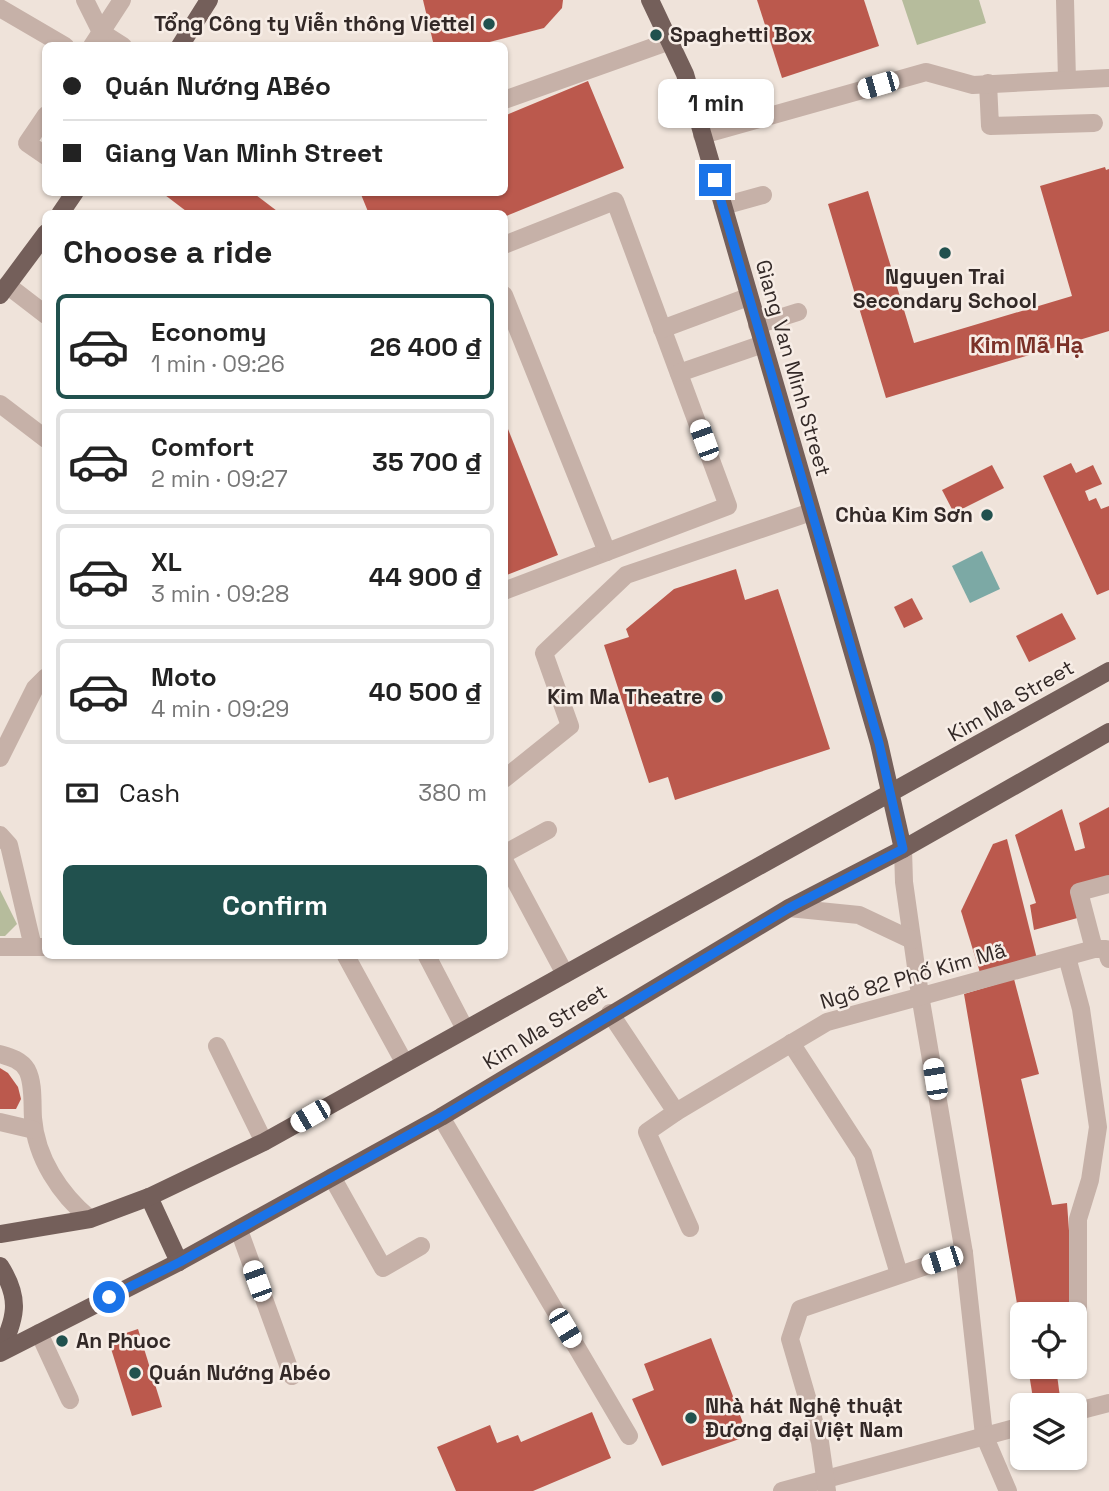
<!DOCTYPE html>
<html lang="en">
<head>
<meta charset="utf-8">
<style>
	:root { --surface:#fff; --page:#f6f6f6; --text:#222; --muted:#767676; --line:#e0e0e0; --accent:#21514e }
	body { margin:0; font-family:"Space Grotesk",sans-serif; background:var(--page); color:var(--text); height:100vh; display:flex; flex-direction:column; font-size:26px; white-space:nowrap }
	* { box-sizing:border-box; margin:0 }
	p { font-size:23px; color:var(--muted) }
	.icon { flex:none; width:38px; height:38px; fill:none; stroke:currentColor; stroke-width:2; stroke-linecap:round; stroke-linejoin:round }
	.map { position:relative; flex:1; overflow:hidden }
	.panel { position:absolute; left:42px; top:210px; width:466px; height:749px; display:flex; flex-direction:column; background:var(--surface); border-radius:10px; box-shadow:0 2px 5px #0004 }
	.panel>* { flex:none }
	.hud { position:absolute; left:42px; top:42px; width:466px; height:154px; border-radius:10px; box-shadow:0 2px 5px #0004; display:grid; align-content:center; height:154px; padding:0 21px; background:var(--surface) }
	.fabs { position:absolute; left:1010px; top:1302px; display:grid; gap:14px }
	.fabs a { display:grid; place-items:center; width:77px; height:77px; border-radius:10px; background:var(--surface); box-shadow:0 2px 5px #0004; font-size:35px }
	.end { position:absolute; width:32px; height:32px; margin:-16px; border:9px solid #1a73e8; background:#fff; box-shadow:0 0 0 4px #fff }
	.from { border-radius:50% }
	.bubble { position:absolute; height:49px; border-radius:10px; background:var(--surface); box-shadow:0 2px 5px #0004; font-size:23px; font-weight:700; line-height:49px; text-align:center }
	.car { position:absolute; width:21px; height:42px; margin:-21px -10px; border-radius:9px; box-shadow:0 0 5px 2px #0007; background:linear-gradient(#fff 24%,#345 0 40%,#fff 0 76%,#345 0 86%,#fff 0) }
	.hud b { display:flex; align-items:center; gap:24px; height:66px; font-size:26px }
	.hud b+b { border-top:2px solid var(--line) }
	.hud i { width:18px; height:18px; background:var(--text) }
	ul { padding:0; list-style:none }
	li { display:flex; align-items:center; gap:21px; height:105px; margin:0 14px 10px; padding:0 7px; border:4px solid var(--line); border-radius:10px }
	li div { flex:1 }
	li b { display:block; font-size:26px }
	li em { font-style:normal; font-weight:700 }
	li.selected { border-color:var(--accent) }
	li>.icon { width:63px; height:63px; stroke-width:1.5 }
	h2 { padding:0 21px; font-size:32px; line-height:84px }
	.pay { display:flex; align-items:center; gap:18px; height:77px; padding:0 21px; font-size:26px }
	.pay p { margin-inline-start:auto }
	.cta { display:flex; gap:14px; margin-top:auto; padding:14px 21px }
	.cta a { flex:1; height:80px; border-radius:10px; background:var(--accent); color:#fff; font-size:28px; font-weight:700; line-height:80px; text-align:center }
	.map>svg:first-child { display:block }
	.green { fill:#b6bc9c }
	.water { fill:#7ca9a5 }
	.building { fill:#bb594d }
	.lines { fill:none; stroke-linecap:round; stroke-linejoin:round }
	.minor { stroke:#c6b1a8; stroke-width:18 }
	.major { stroke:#745f5a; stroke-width:18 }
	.route { stroke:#1a73e8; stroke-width:9 }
	.poi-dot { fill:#21514e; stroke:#f7ede6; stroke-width:2.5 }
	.labels { text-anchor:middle; stroke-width:5; stroke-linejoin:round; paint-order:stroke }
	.poi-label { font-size:21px; font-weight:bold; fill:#332927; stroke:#f7ede6; text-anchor:start }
	.street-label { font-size:21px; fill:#332927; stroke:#f7ede6 }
	.neighbourhood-label { font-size:23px; font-weight:bold; fill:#7b3128; stroke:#f7ede6 }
</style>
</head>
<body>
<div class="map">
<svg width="1109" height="1491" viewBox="0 0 1109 1491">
	<rect width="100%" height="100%" fill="#efe3da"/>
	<g class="green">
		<polygon points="902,0 979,0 986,23 917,45"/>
		<polygon points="0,890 17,924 5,936 0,936"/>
	</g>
	<polygon class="water" points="982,551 1000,589 970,603 952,566"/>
	<g class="building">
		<polygon points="423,0 563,0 562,8 544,28 474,46 434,46"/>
		<polygon points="757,0 864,0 879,46 782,78"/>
		<polygon points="588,81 624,168 504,217 504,214 369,214 360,192 504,192 504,116"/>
		<polygon points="1105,167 1106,170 1109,169 1109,331 886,398 828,204 868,191 914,343 1072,296 1040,186"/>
		<polygon points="161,192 252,192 281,214 190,214"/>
		<polygon points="504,419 558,555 504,576"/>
		<polygon points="1071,463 1076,473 1093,465 1102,484 1085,491 1089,501 1096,498 1101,509 1109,506 1109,590 1097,595 1043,476"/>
		<polygon points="992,465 1004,488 954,513 942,490"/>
		<polygon points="736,569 745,600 778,589 830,749 675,800 668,777 649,783 604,645 629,637 626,629 674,589"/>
		<polygon points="912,598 923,619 904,628 894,607"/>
		<polygon points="1062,613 1076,639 1029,662 1016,636"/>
		<polygon points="1109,807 1109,876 1094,880 1081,917 1034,930 1030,905 1036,903 1015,835 1062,809 1075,851 1085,848 1079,823"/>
		<polygon points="1007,839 1037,959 981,976 961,911 993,844"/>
		<polygon points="1014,979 1039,1074 1021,1079 1052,1205 1067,1203 1075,1314 1022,1314 1021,1327 964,994"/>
		<polygon points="0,1068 8,1073 18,1087 21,1099 16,1109 0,1109"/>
		<polygon points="138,1329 162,1407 132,1416 108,1339"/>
		<polygon points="711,1338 748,1436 662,1466 632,1399 654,1390 644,1364"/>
		<polygon points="1028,1367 1056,1367 1061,1405 1034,1405"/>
		<polygon points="592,1412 611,1458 533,1491 456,1491 437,1447 490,1425 497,1443 518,1435 521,1442"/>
	</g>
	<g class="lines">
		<g class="minor">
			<polyline points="85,0 101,32 123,46"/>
			<polyline points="1065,0 1067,80"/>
			<polyline points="0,8 65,46"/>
			<polyline points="92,46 122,0"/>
			<polyline points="988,83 990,126 1094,123"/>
			<polyline points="504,100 670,41"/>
			<polyline points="46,115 27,143 46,156"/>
			<polyline points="702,135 926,72 973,85 1109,78"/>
			<polyline points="723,206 763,195"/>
			<polyline points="504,245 615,201 728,506 504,591"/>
			<polyline points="7,285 46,315"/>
			<polyline points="504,295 607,552"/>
			<polyline points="757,325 798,312"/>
			<polyline points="662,329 748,297"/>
			<polyline points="679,373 763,344"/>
			<polyline points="0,404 46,439"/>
			<polyline points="0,758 35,688 46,677"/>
			<polyline points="504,779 570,726 544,653 626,575 811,512"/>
			<polyline points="0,835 9,845 33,947"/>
			<polyline points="903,849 904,882 920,995 964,1253 984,1435 1008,1491"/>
			<polyline points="504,854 548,830"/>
			<polyline points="504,860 565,974"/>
			<polyline points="789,908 859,915 912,940"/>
			<polyline points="0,947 46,947"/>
			<polyline points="1094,949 1106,949 1109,959"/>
			<polyline points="346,956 404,1062"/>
			<polyline points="427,956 465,1029"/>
			<polyline points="1067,957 1081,1009 1098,1127 1090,1180 1078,1219 1078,1329"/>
			<polyline points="610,1013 676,1112 647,1132 690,1228"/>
			<polyline points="791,1043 863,1154 899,1274"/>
			<polyline points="217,1046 264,1142"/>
			<path d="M0 1054C10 1057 21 1060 27 1070 34 1083 32 1104 33 1118 36 1158 60 1194 90 1219"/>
			<polyline points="676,1112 827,1022 1094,949 1079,892 1109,884"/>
			<polyline points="441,1117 629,1436"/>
			<polyline points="0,1122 34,1130"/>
			<polyline points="332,1177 383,1268 421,1246"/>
			<polyline points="239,1230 292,1376"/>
			<polyline points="39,1333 70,1400"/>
			<polyline points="1074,1412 1109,1403"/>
			<polyline points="782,1491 1022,1426"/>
			<polyline points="827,1491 820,1442 790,1339 800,1309 964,1253"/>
		</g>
		<g class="major">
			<polyline points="650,0 685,74 879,743 903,849"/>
			<polyline points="180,46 209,0"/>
			<polyline points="60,214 75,192"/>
			<polyline points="0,295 46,233"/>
			<polyline points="149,1197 179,1262"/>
			<polyline points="0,1234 90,1219 149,1197 264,1142 1109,671"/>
			<path d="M0 1266C22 1300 15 1318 0 1352"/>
			<polyline points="0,1353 179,1262 441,1117 789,908 903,849 1109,732"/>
		</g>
	</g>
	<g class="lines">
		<polyline class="route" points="109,1297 180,1262 441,1117 789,908 903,849 879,743 715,180"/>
	</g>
	<g class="poi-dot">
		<circle cx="489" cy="24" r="7"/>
		<circle cx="656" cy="35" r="7"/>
		<circle cx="945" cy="253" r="7"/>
		<circle cx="987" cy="515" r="7"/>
		<circle cx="717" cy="697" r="7"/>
		<circle cx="62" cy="1341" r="7"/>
		<circle cx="135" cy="1373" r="7"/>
		<circle cx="691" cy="1418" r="7"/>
	</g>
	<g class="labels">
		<g class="poi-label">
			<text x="475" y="31" text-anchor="end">Tổng Công ty Viễn thông Viettel</text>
			<text x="670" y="42">Spaghetti Box</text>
			<text x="945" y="284" text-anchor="middle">Nguyen Trai<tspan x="945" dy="24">Secondary School</tspan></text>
			<text x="973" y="522" text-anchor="end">Chùa Kim Sơn</text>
			<text x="703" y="704" text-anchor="end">Kim Ma Theatre</text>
			<text x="76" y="1348">An Phuoc</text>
			<text x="149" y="1380">Quán Nướng Abéo</text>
			<text x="705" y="1413">Nhà hát Nghệ thuật<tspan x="705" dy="24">Đương đại Việt Nam</tspan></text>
		</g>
		<g class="street-label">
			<text transform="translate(793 368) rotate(74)" y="7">Giang Van Minh Street</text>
			<text transform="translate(1011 701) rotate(-30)" y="7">Kim Ma Street</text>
			<text transform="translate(913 976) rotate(-16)" y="7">Ngõ 82 Phố Kim Mã</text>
			<text transform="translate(545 1027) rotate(-32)" y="7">Kim Ma Street</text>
		</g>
		<g class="neighbourhood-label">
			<text x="1027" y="353">Kim Mã Hạ</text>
		</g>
	</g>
</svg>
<div class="fabs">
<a><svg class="icon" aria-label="locate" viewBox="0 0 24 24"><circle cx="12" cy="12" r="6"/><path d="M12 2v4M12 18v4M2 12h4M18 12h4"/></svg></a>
<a><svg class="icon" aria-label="layers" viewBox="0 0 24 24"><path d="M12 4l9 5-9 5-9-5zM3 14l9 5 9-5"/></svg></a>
</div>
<i class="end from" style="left:109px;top:1297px"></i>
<i class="end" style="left:715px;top:180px"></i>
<div class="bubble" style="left:658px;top:79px;width:116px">1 min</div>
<i class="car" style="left:878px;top:85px;rotate:254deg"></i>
<i class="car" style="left:704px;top:440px;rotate:340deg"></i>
<i class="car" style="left:935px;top:1079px;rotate:351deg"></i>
<i class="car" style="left:310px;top:1116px;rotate:240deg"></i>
<i class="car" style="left:942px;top:1260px;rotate:252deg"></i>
<i class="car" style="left:257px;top:1281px;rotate:340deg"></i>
<i class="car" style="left:565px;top:1328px;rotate:149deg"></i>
<div class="hud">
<b><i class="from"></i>Quán Nướng ABéo</b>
<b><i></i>Giang Van Minh Street</b>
</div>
<section class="panel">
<h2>Choose a ride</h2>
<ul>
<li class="selected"><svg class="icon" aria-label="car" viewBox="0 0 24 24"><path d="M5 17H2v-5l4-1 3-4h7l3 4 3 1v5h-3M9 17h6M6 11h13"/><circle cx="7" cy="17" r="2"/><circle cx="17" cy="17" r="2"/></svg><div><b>Economy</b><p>1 min · 09:26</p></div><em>26 400 ₫</em></li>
<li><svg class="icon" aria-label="car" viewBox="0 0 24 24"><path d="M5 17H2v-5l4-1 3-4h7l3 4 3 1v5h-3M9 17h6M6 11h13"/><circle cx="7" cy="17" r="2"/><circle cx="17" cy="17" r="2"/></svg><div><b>Comfort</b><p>2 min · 09:27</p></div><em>35 700 ₫</em></li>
<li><svg class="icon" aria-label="car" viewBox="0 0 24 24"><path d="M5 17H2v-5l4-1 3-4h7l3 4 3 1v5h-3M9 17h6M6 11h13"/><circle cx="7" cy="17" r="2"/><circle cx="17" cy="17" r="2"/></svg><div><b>XL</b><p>3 min · 09:28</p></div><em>44 900 ₫</em></li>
<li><svg class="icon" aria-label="car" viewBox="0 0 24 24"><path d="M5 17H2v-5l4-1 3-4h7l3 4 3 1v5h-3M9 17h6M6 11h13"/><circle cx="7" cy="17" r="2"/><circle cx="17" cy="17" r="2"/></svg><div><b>Moto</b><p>4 min · 09:29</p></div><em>40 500 ₫</em></li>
</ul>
<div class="pay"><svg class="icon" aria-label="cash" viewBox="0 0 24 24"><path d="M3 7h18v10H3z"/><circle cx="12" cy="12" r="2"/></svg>Cash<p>380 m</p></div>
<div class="cta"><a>Confirm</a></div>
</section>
</div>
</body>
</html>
